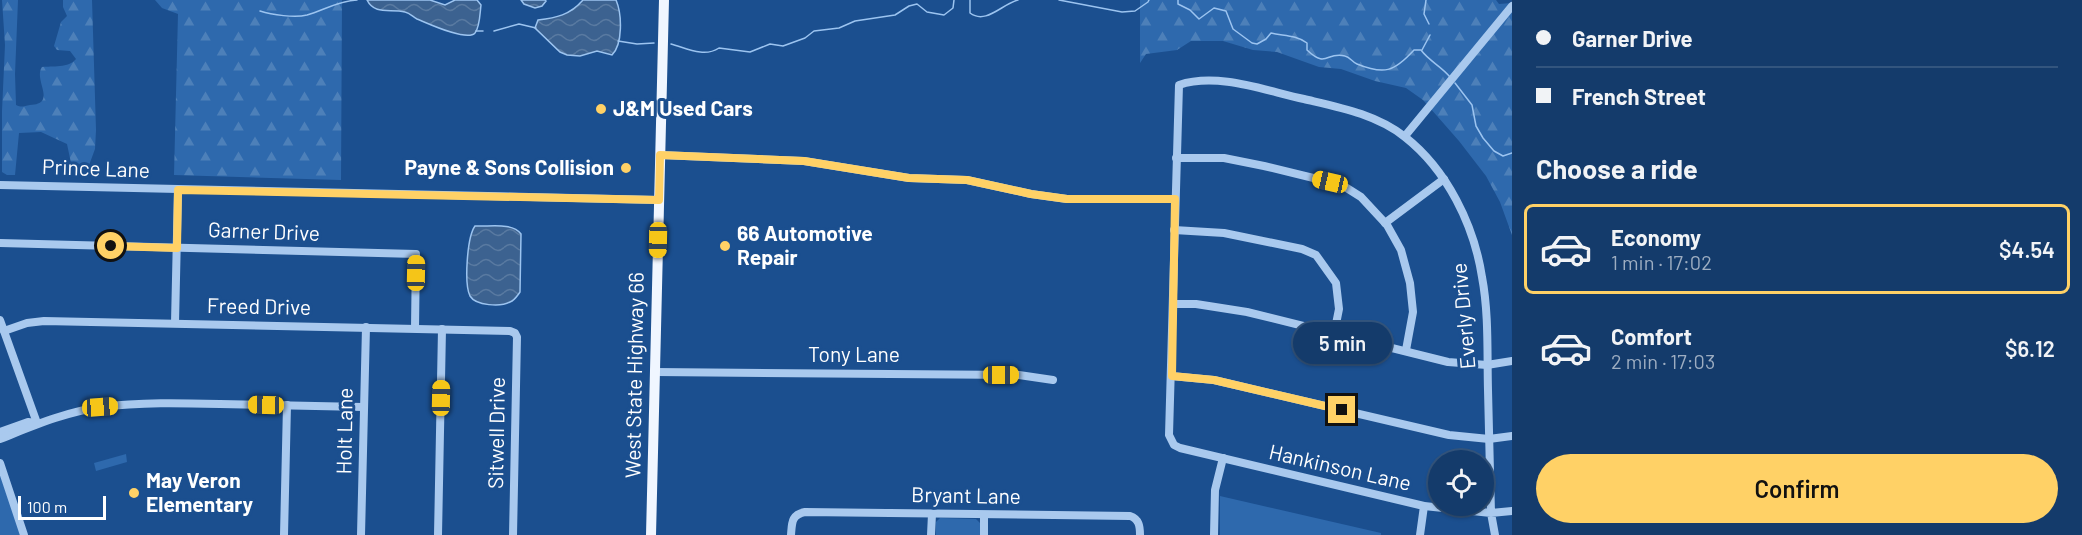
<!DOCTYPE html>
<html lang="en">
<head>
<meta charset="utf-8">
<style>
	:root { --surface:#143b6b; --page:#1d4271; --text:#f1f3f6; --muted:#9dadc1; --line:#33557e; --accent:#ffd166 }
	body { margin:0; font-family:Barlow,sans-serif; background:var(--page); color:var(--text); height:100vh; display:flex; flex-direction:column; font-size:22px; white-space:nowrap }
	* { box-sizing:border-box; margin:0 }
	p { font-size:20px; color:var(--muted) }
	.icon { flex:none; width:33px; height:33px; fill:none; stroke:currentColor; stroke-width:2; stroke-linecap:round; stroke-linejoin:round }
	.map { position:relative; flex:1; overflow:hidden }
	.details { display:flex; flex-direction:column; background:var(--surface); width:570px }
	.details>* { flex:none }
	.banner { display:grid; align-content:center; height:132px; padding:0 24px; background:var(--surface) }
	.tools { position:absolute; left:1428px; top:450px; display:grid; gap:12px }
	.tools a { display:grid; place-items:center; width:66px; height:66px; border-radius:50%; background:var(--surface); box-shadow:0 2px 4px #0004,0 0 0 2px var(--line); font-size:30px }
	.scale { position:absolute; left:18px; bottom:15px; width:88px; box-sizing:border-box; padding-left:6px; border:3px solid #fff; border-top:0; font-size:16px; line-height:21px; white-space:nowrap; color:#fff; -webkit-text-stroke:4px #1b4f8f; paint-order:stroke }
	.end { position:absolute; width:27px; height:27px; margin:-14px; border:8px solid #ffd166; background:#111; box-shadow:0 0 0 3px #111 }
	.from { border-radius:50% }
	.bubble { position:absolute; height:42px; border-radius:21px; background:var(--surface); box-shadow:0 2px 4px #0004,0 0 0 2px var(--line); font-size:20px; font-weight:600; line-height:42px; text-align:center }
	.car { position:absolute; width:18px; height:36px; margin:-18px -9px; border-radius:8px; box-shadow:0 0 4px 2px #0007; background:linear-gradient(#f5c518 24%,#345 0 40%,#f5c518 0 76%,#345 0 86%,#f5c518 0) }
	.banner b { display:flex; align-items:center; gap:21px; height:57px; font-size:22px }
	.banner b+b { border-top:2px solid var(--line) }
	.banner i { width:15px; height:15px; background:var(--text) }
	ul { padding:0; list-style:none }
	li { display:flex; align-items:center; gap:18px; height:90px; margin:0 12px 9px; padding:0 12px; border:3px solid transparent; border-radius:9px }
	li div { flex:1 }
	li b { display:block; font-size:22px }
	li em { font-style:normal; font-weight:600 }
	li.current { border-color:var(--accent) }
	li>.icon { width:54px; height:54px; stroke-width:1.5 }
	h2 { padding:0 24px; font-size:27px; line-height:72px }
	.button { display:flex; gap:12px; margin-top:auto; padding:12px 24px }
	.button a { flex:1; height:69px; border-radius:36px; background:var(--accent); color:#111; font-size:24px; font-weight:600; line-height:69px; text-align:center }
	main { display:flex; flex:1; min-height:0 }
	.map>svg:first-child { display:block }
	.green { fill:#2e69ad }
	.forest { fill:url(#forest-firs) }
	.water { fill:url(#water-waves); stroke:#9cc4f0; stroke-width:1.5 }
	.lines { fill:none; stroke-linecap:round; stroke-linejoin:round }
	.stream { stroke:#9cc4f0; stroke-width:1.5 }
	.minor { stroke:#a9c9ee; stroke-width:8 }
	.major { stroke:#f0f6ff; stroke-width:10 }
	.route { stroke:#ffd166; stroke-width:8 }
	.poi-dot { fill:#ffd166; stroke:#1b4f8f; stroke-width:2 }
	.labels { text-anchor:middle; stroke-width:6; stroke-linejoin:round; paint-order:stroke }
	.poi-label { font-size:21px; font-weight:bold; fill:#fff; stroke:#1b4f8f; text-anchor:start }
	.street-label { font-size:21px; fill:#fff; stroke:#1b4f8f }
</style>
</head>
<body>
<main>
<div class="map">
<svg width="1512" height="535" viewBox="0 0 1512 535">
	<defs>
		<pattern id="forest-firs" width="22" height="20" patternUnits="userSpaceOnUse" patternTransform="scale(1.5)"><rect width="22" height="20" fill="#2e69ad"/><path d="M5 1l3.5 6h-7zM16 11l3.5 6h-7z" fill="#4d80b9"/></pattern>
		<pattern id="water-waves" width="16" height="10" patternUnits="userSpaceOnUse" patternTransform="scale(1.5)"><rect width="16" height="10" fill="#3c6290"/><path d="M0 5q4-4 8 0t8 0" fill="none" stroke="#597aa1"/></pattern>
	</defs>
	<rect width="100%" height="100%" fill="#1b4f8f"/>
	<g class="green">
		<polygon points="126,454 127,462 96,471 94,463"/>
		<polygon points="0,475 21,535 0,535"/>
		<polygon points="1220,496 1381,533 1381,535 1220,535"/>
		<polygon points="940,518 976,519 980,523 980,535 936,535 936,522"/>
	</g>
	<g class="forest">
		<path d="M2 0H18L15 74 16 105C22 108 24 106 30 105 58 104 33 80 42 67 52 66 69 68 76 59L70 51 57 50 54 46 61 22 67 16 63 7V0H92L96 130 95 149 88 168 71 163 67 144 41 132 19 133 15 175H7L2 172V111L5 45Z"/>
		<polygon points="155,0 342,0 341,180 174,175 178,14 162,8"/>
		<polygon points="1140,0 1496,0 1499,4 1512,3 1512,235 1500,202 1486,176 1459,141 1423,100 1406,88 1375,81 1341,69 1319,67 1277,52 1253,50 1223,41 1191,41 1177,50 1146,54 1140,63"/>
	</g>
	<g class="water">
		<path d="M367 0H430L445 5 455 0H477L481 5C480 12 480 27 475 33 467 42 427 23 417 19 413 17 410 13 405 12 391 8 375 16 367 0Z"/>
		<polygon points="521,0 545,0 546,1 542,6 535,8 524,4"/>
		<path d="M583 0H616C622 14 623 44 612 55L597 51 580 56 567 55 560 52 535 28 538 20C556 18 570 15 583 0Z"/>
		<path d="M475 226C489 227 512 222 521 234L520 292C517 296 515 300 510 302 501 307 476 306 470 296 464 284 467 237 475 226Z"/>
	</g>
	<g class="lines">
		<g class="stream">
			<path d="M970 0V13C986 25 1002 4 1018 0"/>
			<polyline points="1059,0 1122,12 1135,11 1148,2 1149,0"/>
			<path d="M1178 0V4L1190 10 1199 19 1214 8 1226 11 1233 29 1252 43 1257 44 1266 39 1271 33C1284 36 1296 35 1307 43V50C1327 69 1326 51 1345 56 1350 57 1352 62 1357 64 1384 75 1394 72 1414 50H1421C1429 61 1441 66 1450 77"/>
			<polyline points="1426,0 1424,14 1429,24"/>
			<path d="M260 11C272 15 295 18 307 15 324 10 338 1 357 0"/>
			<polyline points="476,31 483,31"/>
			<polyline points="494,31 519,24 536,28"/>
			<polyline points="618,41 637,44 654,43"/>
			<path d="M671 44C686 48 704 58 719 48L750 52 770 44 783 46 805 38 814 31 839 28 855 21 895 15 909 6 917 4 927 12 944 15 953 8 954 0"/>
			<polyline points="1422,50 1430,35"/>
			<polyline points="1455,83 1472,105 1476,126 1483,138 1494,151 1503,156 1512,153"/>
		</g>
		<g class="minor">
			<polyline points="1405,136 1512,6"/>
			<polyline points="660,155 804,161 909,178 967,180 1031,194 1067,199 1175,199"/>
			<polyline points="1176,158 1224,158 1264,166 1342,185 1361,197 1387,225 1401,250 1410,283 1413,312 1406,350"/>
			<polyline points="0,185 659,200"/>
			<polyline points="1385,223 1444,179"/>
			<polyline points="1174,230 1224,233 1302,249 1316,255 1336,283 1339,309 1334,334"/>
			<polyline points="0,243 416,254 415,328"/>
			<polyline points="1173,304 1196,304 1247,312 1448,362 1487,365 1512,361"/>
			<polyline points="0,320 37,423"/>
			<polyline points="175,323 178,190"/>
			<polyline points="4,331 27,323 44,321 510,331 515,333 517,337 513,535"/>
			<polyline points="655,372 1019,375 1053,380"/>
			<polyline points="1171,376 1214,380 1449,435 1489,439 1512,436"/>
			<polyline points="0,432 28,422 37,423"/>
			<path d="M0 439C33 426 65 412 101 407 140 402 181 403 220 404 268 405 315 406 363 407"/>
			<polyline points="0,463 24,535"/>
			<polyline points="284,535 287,405"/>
			<polyline points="361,535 366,327"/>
			<polyline points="438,535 442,329"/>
			<path d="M791 535C792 523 791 515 805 512L1130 516C1139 519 1140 526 1140 535"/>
			<polyline points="931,535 932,514"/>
			<polyline points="984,535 984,515"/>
			<polyline points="1214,535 1215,490 1223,458"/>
			<polyline points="1420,535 1424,506"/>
			<path d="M1495 535 1491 513C1490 472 1489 431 1488 390 1487 353 1489 314 1482 277 1474 225 1447 170 1405 137 1376 114 1338 107 1304 99 1266 91 1218 72 1179 85L1169 435 1174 445 1180 448 1424 506 1491 513 1512 511"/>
		</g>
		<polyline class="major" points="651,535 664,0"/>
	</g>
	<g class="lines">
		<polyline class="route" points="111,246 177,248 178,190 659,200 660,155 804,161 909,178 967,180 1031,194 1067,199 1175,199 1172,376 1214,380 1342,410"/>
	</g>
	<g class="poi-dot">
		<circle cx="601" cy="109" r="6"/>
		<circle cx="626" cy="168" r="6"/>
		<circle cx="725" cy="246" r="6"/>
		<circle cx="134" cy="493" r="6"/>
	</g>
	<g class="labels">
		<g class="poi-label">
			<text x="613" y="116">J&amp;M Used Cars</text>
			<text x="614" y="175" text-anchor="end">Payne &amp; Sons Collision</text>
			<text x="737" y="241">66 Automotive<tspan x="737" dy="24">Repair</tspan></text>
			<text x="146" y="488">May Veron<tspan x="146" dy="24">Elementary</tspan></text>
		</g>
		<g class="street-label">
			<text transform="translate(96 169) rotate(2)" y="7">Prince Lane</text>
			<text transform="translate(264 232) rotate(2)" y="7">Garner Drive</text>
			<text transform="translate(259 307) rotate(1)" y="7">Freed Drive</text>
			<text transform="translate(1464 316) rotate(-95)" y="7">Everly Drive</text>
			<text x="854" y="362">Tony Lane</text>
			<text transform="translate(635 375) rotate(-89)" y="7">West State Highway 66</text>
			<text transform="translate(345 431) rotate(-89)" y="7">Holt Lane</text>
			<text transform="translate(497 433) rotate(-89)" y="7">Sitwell Drive</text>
			<text transform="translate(1340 468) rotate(13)" y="7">Hankinson Lane</text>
			<text transform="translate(966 496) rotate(1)" y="7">Bryant Lane</text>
		</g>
	</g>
</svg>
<div class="tools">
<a><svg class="icon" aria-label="locate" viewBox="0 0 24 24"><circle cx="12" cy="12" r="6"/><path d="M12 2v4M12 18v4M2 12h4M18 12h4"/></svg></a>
</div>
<div class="scale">100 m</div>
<i class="end from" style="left:111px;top:246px"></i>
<i class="end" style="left:1342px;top:410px"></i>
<div class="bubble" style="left:1293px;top:322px;width:99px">5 min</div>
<i class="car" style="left:1330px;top:182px;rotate:283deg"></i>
<i class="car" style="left:658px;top:240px;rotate:181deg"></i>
<i class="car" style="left:416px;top:273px;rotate:1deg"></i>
<i class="car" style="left:1001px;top:375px;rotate:90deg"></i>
<i class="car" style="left:441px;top:398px;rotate:1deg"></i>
<i class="car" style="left:266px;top:405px;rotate:271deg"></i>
<i class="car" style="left:100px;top:407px;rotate:86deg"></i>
</div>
<section class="details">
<div class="banner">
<b><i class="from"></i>Garner Drive</b>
<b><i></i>French Street</b>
</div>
<h2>Choose a ride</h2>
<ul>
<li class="current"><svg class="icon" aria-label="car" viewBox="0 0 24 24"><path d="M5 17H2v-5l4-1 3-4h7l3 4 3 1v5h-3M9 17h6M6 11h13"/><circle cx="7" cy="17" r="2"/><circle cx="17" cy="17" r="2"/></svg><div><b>Economy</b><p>1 min · 17:02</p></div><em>$4.54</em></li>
<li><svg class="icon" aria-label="car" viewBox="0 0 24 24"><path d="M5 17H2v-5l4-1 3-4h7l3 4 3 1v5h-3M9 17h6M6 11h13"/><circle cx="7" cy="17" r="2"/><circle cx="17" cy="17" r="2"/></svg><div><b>Comfort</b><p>2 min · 17:03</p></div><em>$6.12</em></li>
</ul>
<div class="button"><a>Confirm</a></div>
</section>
</main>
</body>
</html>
